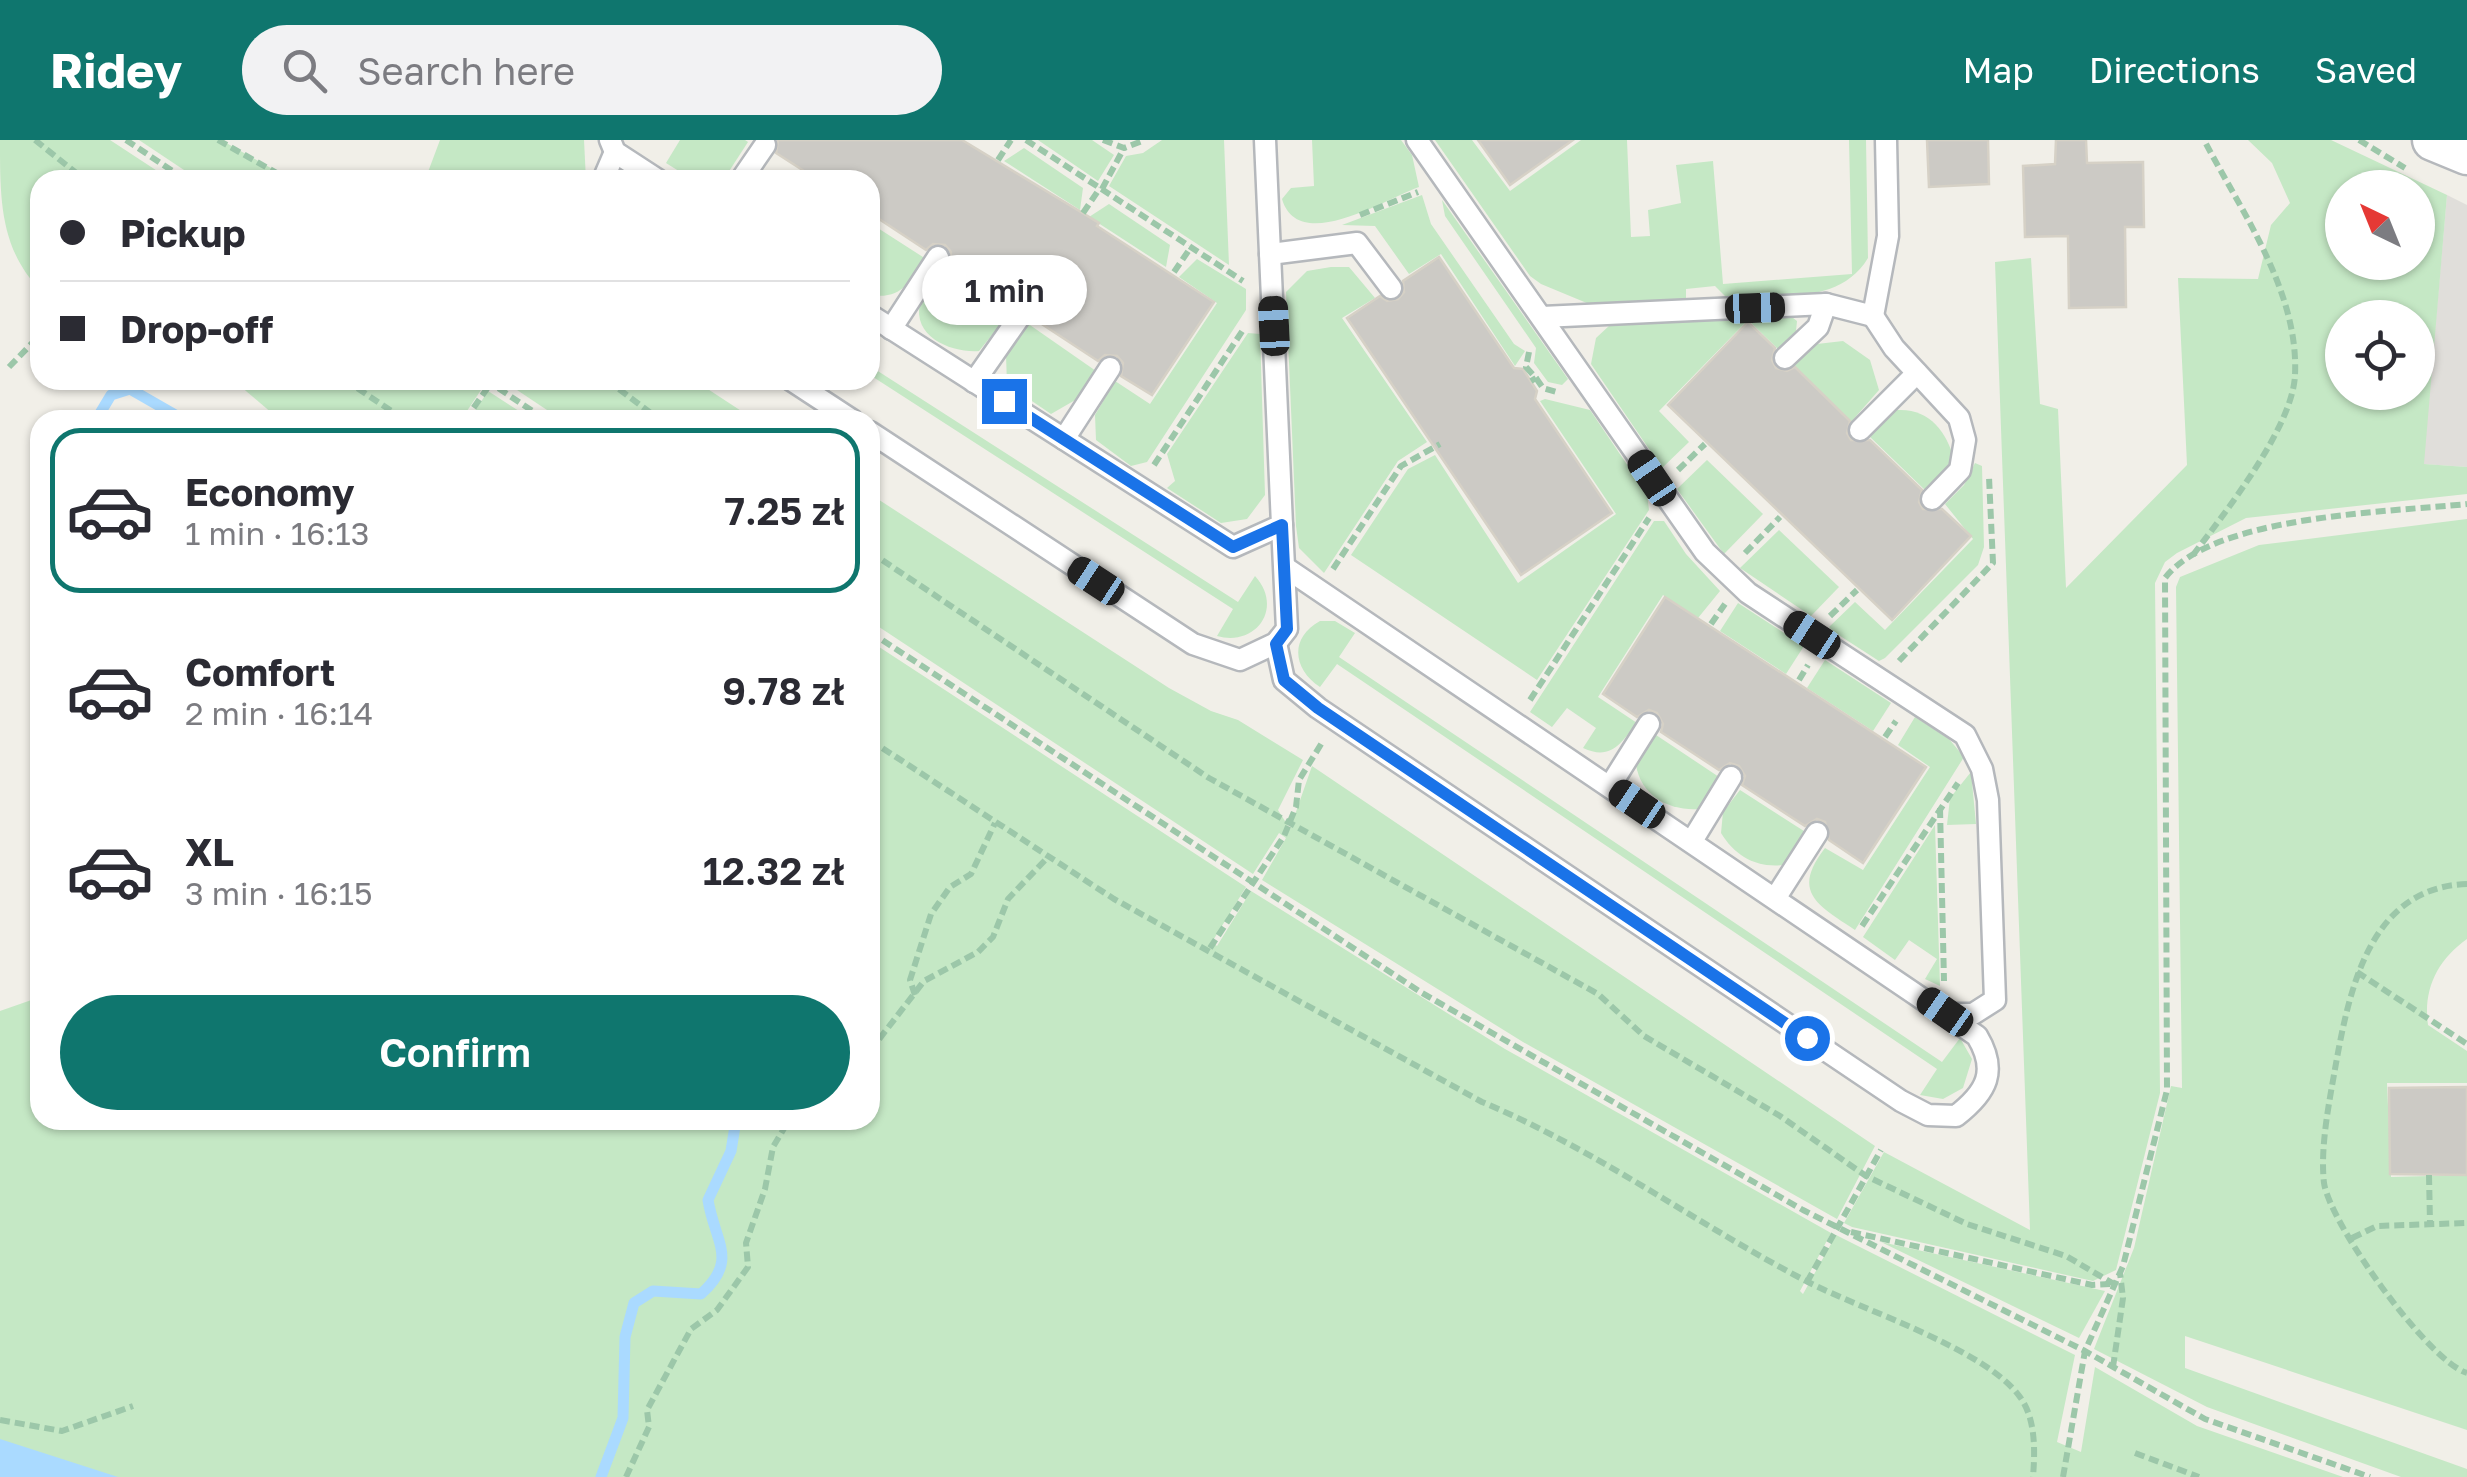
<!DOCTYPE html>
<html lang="en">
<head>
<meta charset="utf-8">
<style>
	:root { --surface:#fff; --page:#f2f2f3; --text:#2b2b33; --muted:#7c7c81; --line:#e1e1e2; --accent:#0f766e }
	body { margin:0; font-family:"Golos Text",sans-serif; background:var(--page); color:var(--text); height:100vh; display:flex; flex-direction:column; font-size:38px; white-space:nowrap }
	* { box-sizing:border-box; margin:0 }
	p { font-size:32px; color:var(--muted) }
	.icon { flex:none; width:55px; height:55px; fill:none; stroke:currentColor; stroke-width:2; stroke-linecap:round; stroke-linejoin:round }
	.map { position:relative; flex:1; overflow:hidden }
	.side { position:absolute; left:30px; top:270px; width:850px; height:720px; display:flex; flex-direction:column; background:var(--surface); border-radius:30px; box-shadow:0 2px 8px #0004 }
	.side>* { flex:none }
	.hud { position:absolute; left:30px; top:30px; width:850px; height:220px; border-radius:30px; box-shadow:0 2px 8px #0004; display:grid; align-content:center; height:220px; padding:0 30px; background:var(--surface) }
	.needle { width:65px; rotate:317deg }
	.tools { position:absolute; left:2325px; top:30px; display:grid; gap:20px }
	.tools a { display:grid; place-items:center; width:110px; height:110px; border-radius:50%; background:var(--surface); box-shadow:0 2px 8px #0004; font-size:50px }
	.end { position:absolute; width:45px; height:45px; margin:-22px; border:12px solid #1a73e8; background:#fff; box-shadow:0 0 0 5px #fff }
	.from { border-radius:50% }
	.bubble { position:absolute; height:70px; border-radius:35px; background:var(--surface); box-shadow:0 2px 8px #0004; font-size:32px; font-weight:600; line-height:70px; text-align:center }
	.car { position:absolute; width:30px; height:60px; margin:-30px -15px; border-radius:12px; box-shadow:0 0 8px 2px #0007; background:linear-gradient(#222 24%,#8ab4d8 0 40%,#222 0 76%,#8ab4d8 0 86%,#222 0) }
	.hud b { display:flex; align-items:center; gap:35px; height:95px; font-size:38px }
	.hud b+b { border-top:2px solid var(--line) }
	.hud i { width:25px; height:25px; background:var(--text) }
	ul { padding:18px 0 0; list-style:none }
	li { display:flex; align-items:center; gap:30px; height:165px; margin:0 20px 15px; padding:0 10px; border:5px solid transparent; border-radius:30px }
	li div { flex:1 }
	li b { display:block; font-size:38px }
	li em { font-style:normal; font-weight:600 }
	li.active { border-color:var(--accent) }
	li>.icon { width:90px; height:90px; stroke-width:1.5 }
	.action { display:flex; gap:20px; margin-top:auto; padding:20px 30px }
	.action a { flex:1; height:115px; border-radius:60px; background:var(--accent); color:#fff; font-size:40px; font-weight:600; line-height:115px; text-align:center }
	header { display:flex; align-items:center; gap:60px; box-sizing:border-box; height:140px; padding:0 50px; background:var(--accent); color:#fff }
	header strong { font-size:48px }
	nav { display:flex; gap:55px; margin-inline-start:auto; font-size:35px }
	.search { width:700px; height:90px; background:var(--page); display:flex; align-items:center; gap:25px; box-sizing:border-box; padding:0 35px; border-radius:55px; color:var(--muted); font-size:38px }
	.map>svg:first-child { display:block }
	.industrial { fill:#e0deda }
	.green { fill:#c5e8c5; fill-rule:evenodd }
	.water { fill:#aadaff }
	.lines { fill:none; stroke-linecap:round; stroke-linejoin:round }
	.stream { stroke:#aadaff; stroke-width:11 }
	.building { fill:#cccac5; stroke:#d6d1c6; stroke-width:2.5 }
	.service-casing { stroke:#b5b8bc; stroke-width:25 }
	.minor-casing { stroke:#b5b8bc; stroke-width:45 }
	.path { stroke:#9cc7a9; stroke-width:6; stroke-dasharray:10 5; stroke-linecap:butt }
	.service { stroke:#fff; stroke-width:20 }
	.minor { stroke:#fff; stroke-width:40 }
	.route { stroke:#1a73e8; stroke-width:12 }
</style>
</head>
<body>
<header>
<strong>Ridey</strong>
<div class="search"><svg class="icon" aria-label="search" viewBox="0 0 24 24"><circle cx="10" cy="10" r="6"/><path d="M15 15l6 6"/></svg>Search here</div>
<nav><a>Map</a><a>Directions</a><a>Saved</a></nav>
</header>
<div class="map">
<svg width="2467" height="1337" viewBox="0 0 2467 1337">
	<rect width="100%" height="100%" fill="#f1efe8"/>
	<polygon class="industrial" points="2447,55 2467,65 2467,327 2423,324"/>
	<g class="green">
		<path d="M0 0H110L171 40H40V150C0 108 0 60 0 0Z"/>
		<polygon points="139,0 221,0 292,40 199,40"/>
		<polygon points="440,0 584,0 586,40 425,40"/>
		<polygon points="680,0 745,0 748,2 724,39 693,40 666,23"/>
		<polygon points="1038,0 1092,0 1114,15 1098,41"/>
		<polygon points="1162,0 1224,0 1229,125 1109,46 1126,16 1143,13"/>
		<path d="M1312 0H1401L1412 15 1419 47C1384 60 1298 114 1282 59L1291 48 1314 46Z"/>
		<path d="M1435 0H1472L1510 51 1581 0H1627L1631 97 1650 96 1648 70 1681 63 1676 25 1713 21 1723 144 1852 134 1849 0H1866L1868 118C1840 165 1777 155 1728 159L1715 146 1686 149V161L1594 166 1541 144 1530 136Z"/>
		<path d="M2248 0H2331L2447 55 2424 324 2467 327V354L2246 378 2177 413 2165 422 2155 443 2160 953 2116 1130 2093 1141 1852 1087 1844 1083 1884 1012 2030 1090 1995 122 2031 118 2040 264 2058 269 2066 448 2187 325 2178 138 2258 139 2271 85 2290 63 2272 23ZM2342 48H2418V122H2342ZM2342 178H2418V252H2342Z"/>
		<polygon points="1024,8 1083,48 1080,70 1004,21"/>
		<polygon points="1422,55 1431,84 1514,204 1525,211 1515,226 1441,114 1409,134 1375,86 1342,85"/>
		<polygon points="1442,60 1568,239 1562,245 1548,242 1534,223 1536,208 1445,76"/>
		<polygon points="1109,64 1170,105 1166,127 1089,77"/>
		<path d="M870 83 926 119C910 142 901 160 870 155Z"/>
		<polygon points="1197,119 1246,149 1246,170 1147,322 1131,326 1096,300 1095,275 1115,241 1150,264 1217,163 1179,137"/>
		<polygon points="1331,127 1349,127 1375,158 1342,178 1427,302 1398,321 1324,433 1299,408 1296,386 1286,152 1307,131"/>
		<path d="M942 129 1009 174 979 211C953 213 912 198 920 163 923 152 935 139 942 129Z"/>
		<polygon points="1784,171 1797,181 1796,191 1778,209 1748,180 1659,271 1689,302 1662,328 1591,224 1596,198 1610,185"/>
		<polygon points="1027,183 1096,231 1077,259 1051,274 1007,244 1006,215"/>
		<polygon points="1248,193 1260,194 1265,355 1247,379 1221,383 1167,348 1175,341 1167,314"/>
		<polygon points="1843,201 1870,220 1879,250 1851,282 1792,225 1817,204"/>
		<path d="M870 226 1238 462 1255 436C1284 468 1256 507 1217 496L1233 469 870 235Z"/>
		<polygon points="233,240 473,240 483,247 461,280 280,280"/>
		<polygon points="502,240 694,240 755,280 562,280"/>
		<polygon points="488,251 533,280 469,280"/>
		<polygon points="1545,259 1590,270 1647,354 1649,370 1537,540 1351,415 1408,329 1435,315 1518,443 1616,374 1540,261"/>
		<path d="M1897 270C1929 268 1946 291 1954 319L1926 351 1867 294Z"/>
		<polygon points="1707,320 1763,374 1724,414 1677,349"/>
		<polygon points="1975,323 1982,326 1984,407 1978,425 1885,518 1879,521 1834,492 1829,487 1855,462 1885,490 1973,399 1945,364 1964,345"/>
		<polygon points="870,354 1169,548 1211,571 1238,580 1303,620 1278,670 1290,689 1312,626 1875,1006 1837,1079 1523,902 1262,740 1286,698 1279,693 1253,734 870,481"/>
		<path d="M2467 379V799C2437 820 2423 850 2428 885L2467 911V943H2387L2391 1037 2467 1035V1290L2185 1196V1228L2467 1329V1337H2401L2207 1267 2094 1209 2134 1108 2171 946 2182 948 2176 447 2180 437 2259 405Z"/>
		<path d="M1654 381H1664L1686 414 1720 451 1698 478 1663 455 1598 557 1637 583C1621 603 1611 621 1583 608L1596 588 1567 568 1552 587 1530 572Z"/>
		<polygon points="1779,390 1839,447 1811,476 1740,428"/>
		<polygon points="1738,463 1804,506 1786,534 1720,491"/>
		<path d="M1320 481H1335L1355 493 1339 517 1942 922 1960 898 1972 919 1963 948 1943 959 1920 955 1937 929 1337 524 1320 547C1293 529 1289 498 1320 481Z"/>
		<polygon points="870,501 1246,747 1212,802 1217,806 1251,751 1505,909 1831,1093 1800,1151 1803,1154 1836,1095 2075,1215 2057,1302 2081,1312 2095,1227 2197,1286 2343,1337 27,1337 0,1325 0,871 40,857 40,980 870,980"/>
		<polygon points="1825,520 1891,563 1873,591 1807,548"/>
		<path d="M1915 577 1949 599 1964 617 1855 790C1817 765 1791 752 1825 708L1863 730 1930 627 1898 605Z"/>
		<path d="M1656 595 1722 639 1699 669C1669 671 1641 656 1636 625Z"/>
		<polygon points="1971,632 1976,684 1947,685 1950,658"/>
		<path d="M1740 650 1807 693 1783 725C1756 728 1735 716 1721 693L1723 672Z"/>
		<polygon points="1935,685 1940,846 1925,839 1937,819 1909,800 1895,820 1863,797"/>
		<polygon points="1881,1102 2105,1151 2079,1198"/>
	</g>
	<polygon class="water" points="0,1299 118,1337 0,1337"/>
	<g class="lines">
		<g class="stream">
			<polyline points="96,280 111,255 130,249 184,280"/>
			<path d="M601 1337 623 1278 625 1197 634 1163 653 1151 701 1154C739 1120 715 1103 708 1060L731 1011 736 980"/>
		</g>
	</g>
	<g class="building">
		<polygon points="778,0 962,0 1099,83 1097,86 1214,162 1152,255 1121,236 1123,223 1117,216 1105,215 1098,221 1034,179 1036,167 1030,160 1018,159 1011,165 949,125 951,112 945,105 933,104 926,110 870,73 870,40 818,40 776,13"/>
		<polygon points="1478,0 1573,0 1510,45"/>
		<polygon points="1927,0 1988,0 1989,44 1929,47"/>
		<polygon points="2056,0 2086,0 2087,23 2143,22 2144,87 2125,87 2126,167 2069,168 2068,96 2025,97 2023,26 2055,24"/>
		<polygon points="1439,117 1514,228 1523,229 1537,251 1535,259 1612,373 1521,435 1347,178 1380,156 1387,161 1398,159 1404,152 1403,141"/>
		<polygon points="1748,182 1775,208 1772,220 1776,228 1787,231 1795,227 1850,281 1847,293 1851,300 1870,300 1922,350 1919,362 1923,369 1942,369 1971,396 1892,480 1668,265"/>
		<polygon points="1665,457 1926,627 1863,723 1829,700 1825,682 1817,679 1805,686 1742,645 1745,636 1739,626 1730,623 1719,630 1661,592 1663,584 1657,573 1649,570 1637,577 1603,554"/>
		<polygon points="2467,947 2467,1035 2390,1034 2389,948"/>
	</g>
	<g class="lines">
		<g class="service-casing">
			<g id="service">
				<polyline points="610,0 615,12 658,40"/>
				<polyline points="1417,0 1705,412 1748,453 1965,595 1982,629 1988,660 1995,860 1973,874 1948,874"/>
				<polyline points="603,40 615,12"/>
				<polyline points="741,40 765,5"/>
				<polyline points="1270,114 1357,103 1391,148"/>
				<polyline points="870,175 1233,407 1282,385 1265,0"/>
				<polyline points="1873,176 1894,208 1959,278 1965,300 1960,330 1932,359"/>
				<polyline points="1542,177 1826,164 1873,176 1888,96 1886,0"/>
				<polyline points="891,189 938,117"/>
				<polyline points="1785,218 1818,187 1826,164"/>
				<polyline points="791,240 852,280"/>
				<polyline points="974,242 1023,172"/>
				<polyline points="1860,290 1917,233"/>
				<polyline points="870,292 1193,504 1240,520 1276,503 1287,489 1282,385"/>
				<polyline points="1064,299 1110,228"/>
				<path d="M1276 503 1284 540 1318 568 1901 961 1928 975 1956 976C1987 952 1998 931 1977 896L1286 428"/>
				<polyline points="1610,646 1649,584"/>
				<polyline points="1692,701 1731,637"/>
				<polyline points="1776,757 1817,693"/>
			</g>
		</g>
		<g class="minor-casing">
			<polyline id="minor" points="2433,0 2467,14"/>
		</g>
		<g class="path">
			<polyline points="35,0 85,40"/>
			<polyline points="126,0 186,40"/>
			<polyline points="218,0 289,40"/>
			<polyline points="1026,0 1243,141"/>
			<polyline points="1103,0 1124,8 1145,0"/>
			<polyline points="2359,0 2405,28"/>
			<polyline points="998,20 1011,0"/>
			<polyline points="1102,49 1124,8"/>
			<polyline points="1083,73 1100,48"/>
			<polyline points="1360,75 1418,52"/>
			<polyline points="1174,132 1191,107"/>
			<polyline points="1529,212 1526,227 1536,238 1531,241"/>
			<polyline points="9,227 40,195"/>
			<polyline points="1536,238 1543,248 1557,252"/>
			<polyline points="345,240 405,280"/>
			<polyline points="486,240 546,280"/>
			<polyline points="607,240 660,280"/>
			<polyline points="465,280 493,240"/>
			<polyline points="1154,325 1243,190"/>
			<polyline points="1678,330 1705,304"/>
			<polyline points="870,412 1209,638 1598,854 1644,896 1780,976 1866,1036 1967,1084 2066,1116 2114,1144"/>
			<polyline points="1745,413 1780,377"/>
			<path d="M2193 415C2224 374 2293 287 2295 235 2299 151 2241 71 2204 0"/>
			<polyline points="1333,429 1401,326 1440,304"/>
			<polyline points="1830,476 1857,450"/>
			<polyline points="1711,484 1725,464"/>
			<polyline points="870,492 1422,853 1803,1070 2085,1211 2205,1279 2370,1337"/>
			<polyline points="1899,521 1993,423 1989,337"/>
			<polyline points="1799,540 1808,525"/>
			<polyline points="1530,560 1649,378"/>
			<polyline points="1885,597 1896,581"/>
			<path d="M870 600 1114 759 1482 962C1597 1010 1698 1085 1808 1142 1862 1170 1986 1209 2020 1257 2036 1279 2035 1311 2033 1337"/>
			<polyline points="1940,668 1944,841"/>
			<path d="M2467 744C2369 747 2349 851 2335 929 2329 963 2320 1008 2324 1043 2330 1084 2428 1221 2467 1233"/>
			<polyline points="1862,786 1958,643"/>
			<polyline points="1210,808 1284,696 1296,667 1299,640 1323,601"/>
			<polyline points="2357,832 2467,904"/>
			<polyline points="915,855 910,840 931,774 950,747 971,734 995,683"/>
			<polyline points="870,911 924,841 978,812 993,797 1008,759 1048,717"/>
			<polyline points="2429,1035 2430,1083"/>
			<polyline points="1851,1092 2092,1145 2112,1144"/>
			<polyline points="2352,1098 2377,1086 2467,1083"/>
			<polyline points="1807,1142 1881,1010"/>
			<polyline points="2113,1227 2123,1158 2120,1133"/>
			<polyline points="0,1280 62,1291 133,1266"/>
			<polyline points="2135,1313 2199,1337"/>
			<polyline points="626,1337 649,1287 647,1270 691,1189 717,1170 748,1127 746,1103 765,1049 773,1007 789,980"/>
			<path d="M2063 1337 2085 1211 2123 1126 2167 950 2165 438C2213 375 2391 372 2467 364"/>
		</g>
		<use href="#service" class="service"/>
		<use href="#minor" class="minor"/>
	</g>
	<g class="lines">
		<polyline class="route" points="1004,261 1233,407 1282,385 1287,489 1276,504 1284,540 1318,568 1807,898"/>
	</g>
</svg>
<div class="tools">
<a><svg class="needle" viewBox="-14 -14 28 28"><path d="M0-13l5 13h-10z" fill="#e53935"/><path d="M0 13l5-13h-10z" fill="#7c7c81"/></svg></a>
<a><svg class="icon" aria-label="locate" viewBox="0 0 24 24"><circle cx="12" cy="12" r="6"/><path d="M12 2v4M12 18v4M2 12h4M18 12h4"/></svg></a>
</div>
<i class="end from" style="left:1807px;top:898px"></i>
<i class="end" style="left:1004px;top:261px"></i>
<div class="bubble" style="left:922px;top:115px;width:165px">1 min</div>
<i class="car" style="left:1755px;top:168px;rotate:88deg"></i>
<i class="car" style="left:1274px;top:186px;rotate:357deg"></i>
<i class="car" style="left:1652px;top:338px;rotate:326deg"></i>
<i class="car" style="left:1096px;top:441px;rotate:303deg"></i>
<i class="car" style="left:1812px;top:495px;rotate:303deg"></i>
<i class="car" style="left:1637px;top:664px;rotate:304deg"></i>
<i class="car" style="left:1945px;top:872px;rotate:305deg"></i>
<div class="hud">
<b><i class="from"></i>Pickup</b>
<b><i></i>Drop-off</b>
</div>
<section class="side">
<ul>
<li class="active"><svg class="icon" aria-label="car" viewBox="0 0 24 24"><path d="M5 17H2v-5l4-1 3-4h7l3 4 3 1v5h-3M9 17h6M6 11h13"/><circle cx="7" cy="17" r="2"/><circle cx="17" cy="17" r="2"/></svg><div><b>Economy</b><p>1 min · 16:13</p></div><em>7.25 zł</em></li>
<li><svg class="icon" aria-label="car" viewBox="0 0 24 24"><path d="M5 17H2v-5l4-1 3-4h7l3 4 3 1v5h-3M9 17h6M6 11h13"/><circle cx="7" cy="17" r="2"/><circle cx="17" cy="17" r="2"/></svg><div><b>Comfort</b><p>2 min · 16:14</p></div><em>9.78 zł</em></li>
<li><svg class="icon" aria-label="car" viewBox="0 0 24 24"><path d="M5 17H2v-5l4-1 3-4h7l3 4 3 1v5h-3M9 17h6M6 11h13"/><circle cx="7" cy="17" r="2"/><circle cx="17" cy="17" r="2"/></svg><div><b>XL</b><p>3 min · 16:15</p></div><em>12.32 zł</em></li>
</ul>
<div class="action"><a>Confirm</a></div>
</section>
</div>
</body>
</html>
